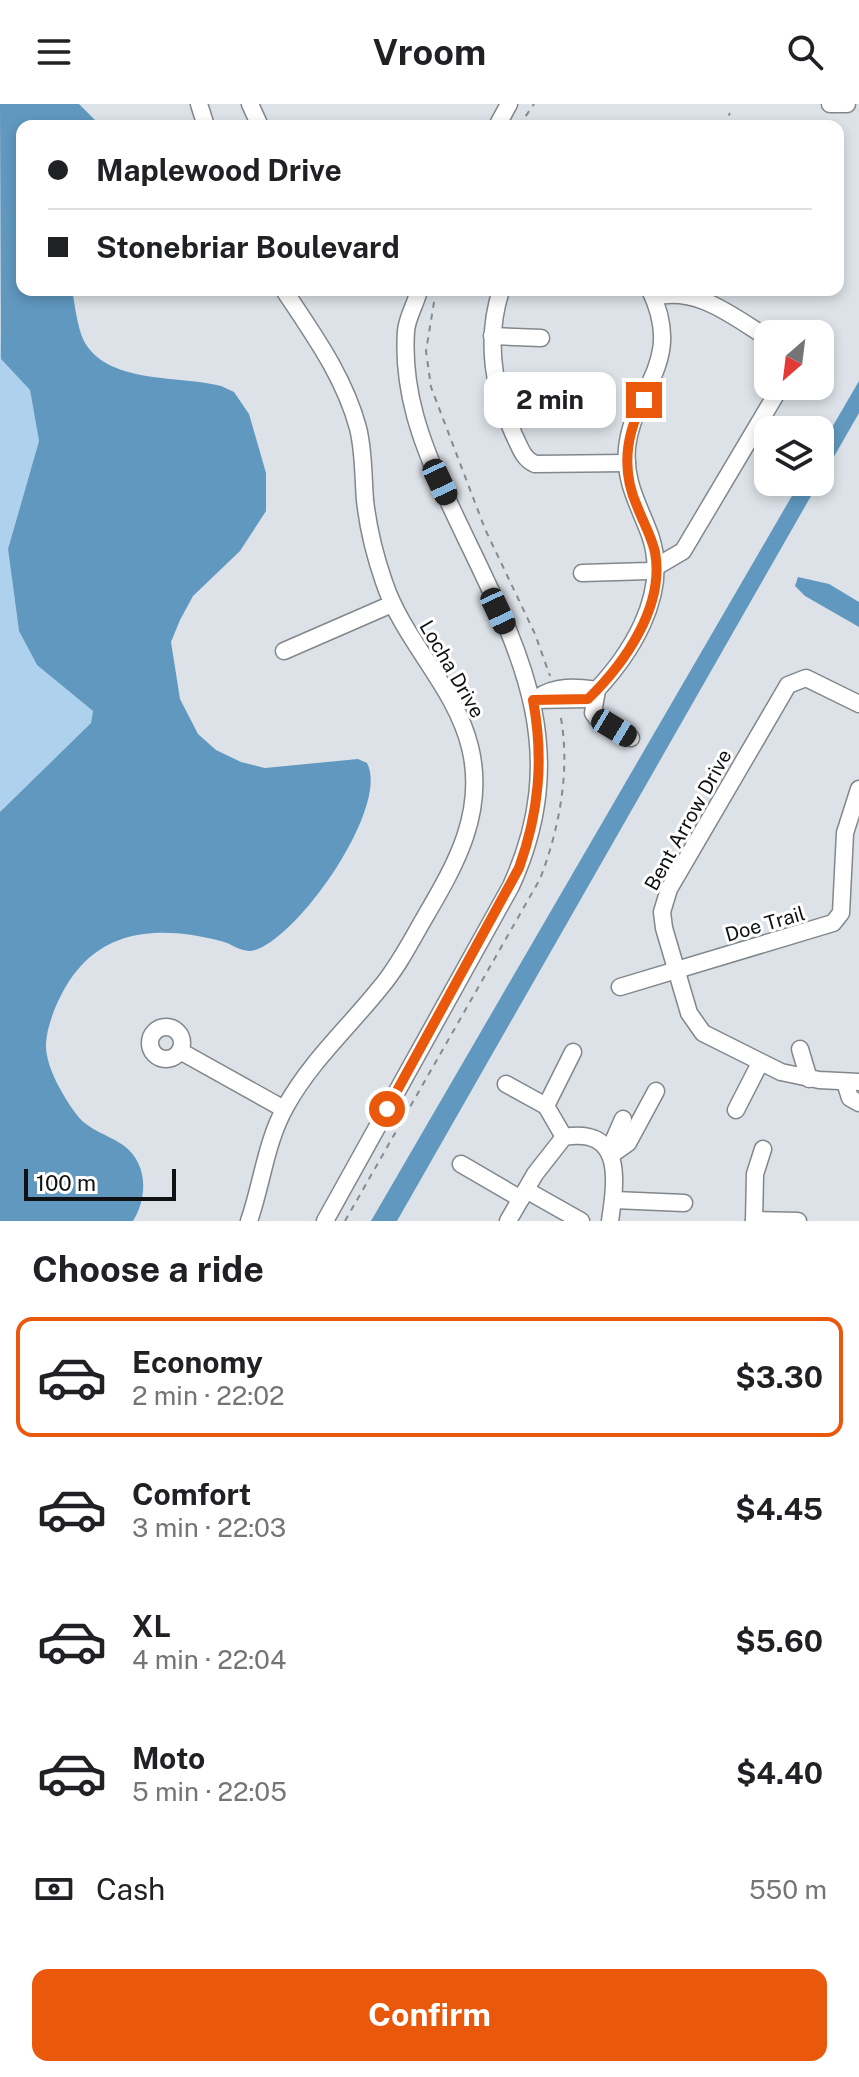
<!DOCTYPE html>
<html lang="en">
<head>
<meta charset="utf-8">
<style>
	:root { --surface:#fff; --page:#f6f6f6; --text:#202124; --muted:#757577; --line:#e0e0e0; --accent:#ea580c }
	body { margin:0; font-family:"Public Sans",sans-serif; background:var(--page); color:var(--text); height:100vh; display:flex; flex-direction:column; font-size:30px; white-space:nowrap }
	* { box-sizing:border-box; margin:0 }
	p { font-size:26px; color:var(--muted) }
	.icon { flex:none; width:44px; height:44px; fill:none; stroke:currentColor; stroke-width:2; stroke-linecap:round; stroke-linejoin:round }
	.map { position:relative; height:1117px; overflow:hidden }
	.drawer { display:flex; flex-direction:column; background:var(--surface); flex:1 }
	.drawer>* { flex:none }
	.hud { position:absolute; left:16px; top:16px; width:828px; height:176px; border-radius:16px; box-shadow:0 4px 12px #0003; display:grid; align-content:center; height:176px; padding:0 32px; background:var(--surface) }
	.needle { width:52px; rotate:208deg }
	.buttons { position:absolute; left:754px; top:216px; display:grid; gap:16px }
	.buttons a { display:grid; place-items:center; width:80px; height:80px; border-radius:16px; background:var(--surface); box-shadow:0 4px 12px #0003; font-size:40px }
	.scale { position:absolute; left:24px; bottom:20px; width:152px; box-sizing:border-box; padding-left:8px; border:4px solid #0f1112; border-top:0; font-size:22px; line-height:28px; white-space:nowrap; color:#0f1112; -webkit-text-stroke:6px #fff; paint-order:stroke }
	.end { position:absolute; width:36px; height:36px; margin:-18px; border:10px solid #ea580c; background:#fff; box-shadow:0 0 0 4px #fff }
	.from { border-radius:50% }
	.bubble { position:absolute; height:56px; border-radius:16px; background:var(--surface); box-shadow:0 4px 12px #0003; font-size:26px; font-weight:700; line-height:56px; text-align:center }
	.car { position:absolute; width:24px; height:48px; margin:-24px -12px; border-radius:10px; box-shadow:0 0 6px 2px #0007; background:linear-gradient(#222 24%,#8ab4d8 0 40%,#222 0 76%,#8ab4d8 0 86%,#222 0) }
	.hud b { display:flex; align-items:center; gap:28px; height:76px; font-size:30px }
	.hud b+b { border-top:2px solid var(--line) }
	.hud i { width:20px; height:20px; background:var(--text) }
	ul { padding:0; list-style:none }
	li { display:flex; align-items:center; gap:24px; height:120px; margin:0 16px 12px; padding:0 16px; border:4px solid transparent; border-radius:16px }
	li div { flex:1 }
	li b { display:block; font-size:30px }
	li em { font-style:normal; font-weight:700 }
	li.on { border-color:var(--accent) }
	li>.icon { width:72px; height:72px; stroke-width:1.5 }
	h2 { padding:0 32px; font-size:36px; line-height:96px }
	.pay { display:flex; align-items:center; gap:20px; height:88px; padding:0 32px; font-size:30px }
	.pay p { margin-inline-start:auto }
	.action { display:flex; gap:16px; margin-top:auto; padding:16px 32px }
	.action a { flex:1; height:92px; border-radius:16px; background:var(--accent); color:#fff; font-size:32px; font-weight:700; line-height:92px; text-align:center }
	header { display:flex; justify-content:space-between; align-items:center; height:104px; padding:0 32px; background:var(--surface); font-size:36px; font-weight:700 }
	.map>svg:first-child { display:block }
	.green { fill:#aed2ee }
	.water { fill:#6098bf }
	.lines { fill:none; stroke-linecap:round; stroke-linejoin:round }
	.minor-casing { stroke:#81878b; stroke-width:19 }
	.path { stroke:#858a8e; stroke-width:2; stroke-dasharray:6 6; stroke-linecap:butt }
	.minor { stroke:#fff; stroke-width:16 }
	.route { stroke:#ea580c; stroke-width:10 }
	.labels { text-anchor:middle; stroke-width:6; stroke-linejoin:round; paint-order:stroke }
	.street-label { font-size:20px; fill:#0f1112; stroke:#fff }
</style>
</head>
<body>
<header><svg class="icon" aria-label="menu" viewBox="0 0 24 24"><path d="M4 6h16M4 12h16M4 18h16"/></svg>Vroom<svg class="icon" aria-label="search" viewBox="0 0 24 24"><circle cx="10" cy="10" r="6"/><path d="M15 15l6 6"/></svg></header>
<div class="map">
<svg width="859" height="1117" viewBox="0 0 859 1117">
	<rect width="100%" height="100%" fill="#dce2e8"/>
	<polygon class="green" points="0,223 1,255 30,286 39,337 8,445 19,527 37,561 93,607 91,619 0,708"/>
	<g class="water">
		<path d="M0 0H79L101 22H22V186H72C75 201 77 221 83 235 105 281 180 271 221 282L234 288 249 310 266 369V407L240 447 193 492 180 516 171 538 180 595 198 630 216 646 241 658 265 664 358 655 367 659C390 702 300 832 255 846 243 850 233 840 221 837 172 825 118 821 80 863 64 880 47 916 46 940 45 962 64 994 77 1011 88 1026 109 1031 123 1041 148 1059 148 1093 133 1117H0V708L91 619 93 607 37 561 19 527 8 445 39 337 30 286 1 255Z"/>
		<polygon points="859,277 859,309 820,377 820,344"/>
		<polygon points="800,378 819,378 397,1117 371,1117"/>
		<polygon points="798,473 829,480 859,498 859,523 805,492 795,482"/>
	</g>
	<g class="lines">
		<g class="minor-casing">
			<g id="minor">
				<polyline points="199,0 206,22"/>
				<polyline points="250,0 260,22"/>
				<polyline points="830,0 847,0"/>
				<polyline points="497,22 509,0"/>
				<path d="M501 186C485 236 493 285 514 331 520 343 523 355 535 360L627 359"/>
				<path d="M654 193C697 182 732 212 768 234"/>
				<polyline points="492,232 541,234"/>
				<polyline points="582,469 649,467 683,447 781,282"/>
				<polyline points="284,547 392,500"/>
				<polyline points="597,586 593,609 597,614 631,634"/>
				<path d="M537 594C556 581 576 583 597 586"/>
				<path d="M533 596 588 595C629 554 671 491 650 431 639 401 624 378 627 344 634 282 685 259 650 186"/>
				<polyline points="859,600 806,574 788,581 669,785 662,808 664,824 689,909 703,929 781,968 819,976 859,978"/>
				<polyline points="620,883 833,819 841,809 845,729 859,685"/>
				<circle cx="166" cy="939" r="16"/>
				<polyline points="800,945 809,975"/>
				<polyline points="180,947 284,1005"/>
				<polyline points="845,978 850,994 859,999"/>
				<polyline points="506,980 546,1002"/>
				<polyline points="736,1006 760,959"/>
				<polyline points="564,1033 546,1002 573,948"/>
				<polyline points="609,1047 623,1015"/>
				<polyline points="611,1051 628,1039 656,987"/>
				<polyline points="461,1060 521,1095"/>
				<polyline points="526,1086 581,1117"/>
				<polyline points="614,1096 684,1099"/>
				<polyline points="754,1116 798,1117"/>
				<path d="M249 1117C262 1080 266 1037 286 1002 311 957 348 924 380 884 398 863 411 837 425 813 456 760 486 708 470 643 455 582 404 538 384 478 375 452 368 424 365 396 363 372 364 348 358 324 344 272 313 230 284 186"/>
				<path d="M325 1117 511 782C580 631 507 526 445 390 421 338 402 286 406 227 407 213 416 200 419 186"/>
				<path d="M508 1117 535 1070 564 1033C624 1023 616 1077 610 1117"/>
				<polyline points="754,1117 755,1070 763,1045"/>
			</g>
		</g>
		<g class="path">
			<polyline points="519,22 534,0"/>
			<polyline points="723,22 730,9"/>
			<polyline points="436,186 426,247 431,283 485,425 535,530 550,572"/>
			<path d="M345 1117 540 775C560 723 571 663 560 609"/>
		</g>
		<use href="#minor" class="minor"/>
	</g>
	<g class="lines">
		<path class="route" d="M387 1005 519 764C539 708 544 655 533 596L588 595C625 559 665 502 655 448 651 431 643 418 637 402 621 366 626 330 644 296"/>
	</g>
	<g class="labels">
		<g class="street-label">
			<text transform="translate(452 565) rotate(60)" y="7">Locha Drive</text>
			<text transform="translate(688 716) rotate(-61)" y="7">Bent Arrow Drive</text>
			<text transform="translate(765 820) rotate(-16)" y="7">Doe Trail</text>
		</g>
	</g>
</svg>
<div class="buttons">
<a><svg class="needle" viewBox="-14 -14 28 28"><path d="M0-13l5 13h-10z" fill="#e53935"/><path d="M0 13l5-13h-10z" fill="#757577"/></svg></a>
<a><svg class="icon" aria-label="layers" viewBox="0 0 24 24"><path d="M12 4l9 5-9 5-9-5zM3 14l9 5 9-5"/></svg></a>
</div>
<div class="scale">100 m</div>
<i class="end from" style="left:387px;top:1005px"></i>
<i class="end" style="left:644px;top:296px"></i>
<div class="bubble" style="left:484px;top:268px;width:132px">2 min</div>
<i class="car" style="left:440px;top:378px;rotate:155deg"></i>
<i class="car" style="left:498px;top:507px;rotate:155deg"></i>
<i class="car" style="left:614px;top:624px;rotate:121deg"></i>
<div class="hud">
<b><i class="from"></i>Maplewood Drive</b>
<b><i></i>Stonebriar Boulevard</b>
</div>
</div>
<section class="drawer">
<h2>Choose a ride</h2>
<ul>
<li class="on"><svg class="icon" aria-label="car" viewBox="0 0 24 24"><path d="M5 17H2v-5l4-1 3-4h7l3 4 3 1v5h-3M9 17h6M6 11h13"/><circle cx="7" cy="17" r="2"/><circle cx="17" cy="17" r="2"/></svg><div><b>Economy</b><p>2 min · 22:02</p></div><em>$3.30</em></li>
<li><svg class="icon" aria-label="car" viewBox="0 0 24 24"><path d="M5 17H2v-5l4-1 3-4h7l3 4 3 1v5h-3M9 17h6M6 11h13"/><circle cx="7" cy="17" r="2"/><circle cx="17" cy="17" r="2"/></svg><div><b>Comfort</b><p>3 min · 22:03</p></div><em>$4.45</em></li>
<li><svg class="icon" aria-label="car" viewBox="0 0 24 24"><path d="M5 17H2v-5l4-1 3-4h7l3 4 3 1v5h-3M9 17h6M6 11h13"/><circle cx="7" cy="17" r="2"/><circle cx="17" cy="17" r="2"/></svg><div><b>XL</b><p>4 min · 22:04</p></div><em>$5.60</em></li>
<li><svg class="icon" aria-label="car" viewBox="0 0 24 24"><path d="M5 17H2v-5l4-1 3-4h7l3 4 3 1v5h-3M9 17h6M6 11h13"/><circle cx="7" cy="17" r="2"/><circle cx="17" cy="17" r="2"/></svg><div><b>Moto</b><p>5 min · 22:05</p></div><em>$4.40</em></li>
</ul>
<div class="pay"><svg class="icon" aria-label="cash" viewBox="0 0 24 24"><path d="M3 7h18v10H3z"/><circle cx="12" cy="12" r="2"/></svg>Cash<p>550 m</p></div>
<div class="action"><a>Confirm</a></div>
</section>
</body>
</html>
